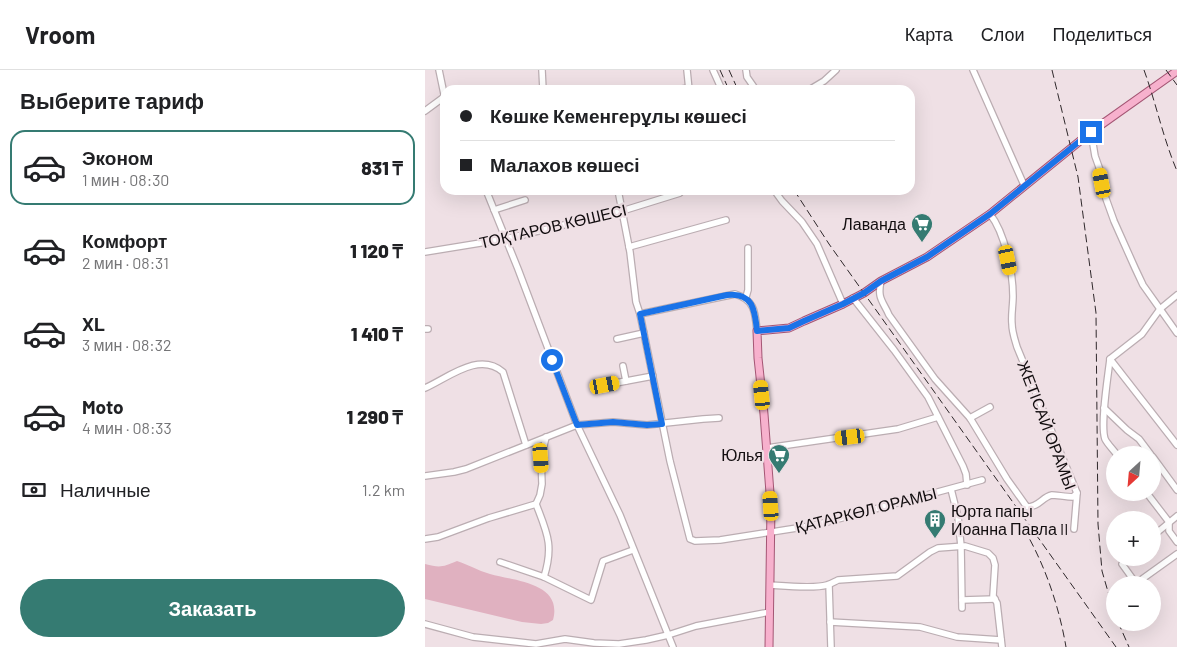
<!DOCTYPE html>
<html lang="ru">
<head>
<meta charset="utf-8">
<style>
	:root { --surface:#fff; --page:#f6f6f6; --text:#202124; --muted:#757577; --line:#e0e0e0; --accent:#357b72 }
	body { margin:0; font-family:Barlow,sans-serif; background:var(--page); color:var(--text); height:100vh; display:flex; flex-direction:column; font-size:19px; white-space:nowrap }
	* { box-sizing:border-box; margin:0 }
	p { font-size:16px; color:var(--muted) }
	.icon { flex:none; width:28px; height:28px; fill:none; stroke:currentColor; stroke-width:2; stroke-linecap:round; stroke-linejoin:round }
	.map { position:relative; flex:1; overflow:hidden }
	.details { display:flex; flex-direction:column; background:var(--surface); width:425px }
	.details>* { flex:none }
	.hud { position:absolute; left:15px; top:15px; width:475px; height:110px; border-radius:15px; box-shadow:0 5px 20px #0002; display:grid; align-content:center; height:110px; padding:0 20px; background:var(--surface) }
	.needle { width:32px; rotate:206deg }
	.buttons { position:absolute; left:681px; top:376px; display:grid; gap:10px }
	.buttons a { display:grid; place-items:center; width:55px; height:55px; border-radius:50%; background:var(--surface); box-shadow:0 5px 20px #0002; font-size:25px }
	.end { position:absolute; width:22px; height:22px; margin:-11px; border:6px solid #1a73e8; background:#fff; box-shadow:0 0 0 2px #fff }
	.from { border-radius:50% }
	.car { position:absolute; width:15px; height:30px; margin:-15px -8px; border-radius:6px; box-shadow:0 0 4px 1px #0007; background:linear-gradient(#f5c518 24%,#345 0 40%,#f5c518 0 76%,#345 0 86%,#f5c518 0) }
	.hud b { display:flex; align-items:center; gap:18px; height:48px; font-size:19px }
	.hud b+b { border-top:1px solid var(--line) }
	.hud i { width:12px; height:12px; background:var(--text) }
	ul { padding:0; list-style:none }
	li { display:flex; align-items:center; gap:15px; height:75px; margin:0 10px 8px; padding:0 10px; border:2px solid transparent; border-radius:15px }
	li div { flex:1 }
	li b { display:block; font-size:19px }
	li em { font-style:normal; font-weight:800 }
	li.on { border-color:var(--accent) }
	li>.icon { width:45px; height:45px; stroke-width:1.5 }
	h2 { padding:0 20px; font-size:22px; line-height:60px }
	.pay { display:flex; align-items:center; gap:12px; height:55px; padding:0 20px; font-size:19px }
	.pay p { margin-inline-start:auto }
	.action { display:flex; gap:10px; margin-top:auto; padding:10px 20px }
	.action a { flex:1; height:58px; border-radius:30px; background:var(--accent); color:#fff; font-size:20px; font-weight:800; line-height:58px; text-align:center }
	header { display:flex; align-items:center; gap:30px; box-sizing:border-box; height:70px; padding:0 25px; background:var(--surface); border-bottom:1px solid var(--line) }
	header strong { font-size:24px }
	nav { display:flex; gap:28px; margin-inline-start:auto; font-size:18px }
	main { display:flex; flex:1; min-height:0 }
	.map>svg:first-child { display:block }
	.green { fill:#e0b1c0 }
	.lines { fill:none; stroke-linecap:round; stroke-linejoin:round }
	.minor-casing { stroke:#bbadb2; stroke-width:8 }
	.major-casing { stroke:#a45674; stroke-width:9 }
	.minor { stroke:#fff; stroke-width:5.5 }
	.major { stroke:#f7b1cd; stroke-width:7 }
	.rail { stroke:#2f282b; stroke-width:1; stroke-dasharray:8 4; stroke-linecap:butt }
	.route { stroke:#1a73e8; stroke-width:6 }
	.labels { text-anchor:middle; stroke-width:4.5; stroke-linejoin:round; paint-order:stroke }
	.poi-label { font-size:16px; fill:#120d0f; stroke:#efe0e5; text-anchor:end }
	.street-label { font-size:16px; fill:#120d0f; stroke:#efe0e5 }
</style>
</head>
<body>
<header>
<strong>Vroom</strong>
<nav><a>Карта</a><a>Слои</a><a>Поделиться</a></nav>
</header>
<main>
<section class="details">
<h2>Выберите тариф</h2>
<ul>
<li class="on"><svg class="icon" aria-label="car" viewBox="0 0 24 24"><path d="M5 17H2v-5l4-1 3-4h7l3 4 3 1v5h-3M9 17h6M6 11h13"/><circle cx="7" cy="17" r="2"/><circle cx="17" cy="17" r="2"/></svg><div><b>Эконом</b><p>1 мин · 08:30</p></div><em>831 ₸</em></li>
<li><svg class="icon" aria-label="car" viewBox="0 0 24 24"><path d="M5 17H2v-5l4-1 3-4h7l3 4 3 1v5h-3M9 17h6M6 11h13"/><circle cx="7" cy="17" r="2"/><circle cx="17" cy="17" r="2"/></svg><div><b>Комфорт</b><p>2 мин · 08:31</p></div><em>1 120 ₸</em></li>
<li><svg class="icon" aria-label="car" viewBox="0 0 24 24"><path d="M5 17H2v-5l4-1 3-4h7l3 4 3 1v5h-3M9 17h6M6 11h13"/><circle cx="7" cy="17" r="2"/><circle cx="17" cy="17" r="2"/></svg><div><b>XL</b><p>3 мин · 08:32</p></div><em>1 410 ₸</em></li>
<li><svg class="icon" aria-label="car" viewBox="0 0 24 24"><path d="M5 17H2v-5l4-1 3-4h7l3 4 3 1v5h-3M9 17h6M6 11h13"/><circle cx="7" cy="17" r="2"/><circle cx="17" cy="17" r="2"/></svg><div><b>Moto</b><p>4 мин · 08:33</p></div><em>1 290 ₸</em></li>
</ul>
<div class="pay"><svg class="icon" aria-label="cash" viewBox="0 0 24 24"><path d="M3 7h18v10H3z"/><circle cx="12" cy="12" r="2"/></svg>Наличные<p>1.2 km</p></div>
<div class="action"><a>Заказать</a></div>
</section>
<div class="map">
<svg width="752" height="577" viewBox="0 0 752 577">
	<rect width="100%" height="100%" fill="#efe0e5"/>
	<path class="green" d="M32 491C38 493 42 495 47 497 53 500 59 502 65 504 90 511 138 513 128 550L123 553 116 554 97 552 0 529V494C15 498 18 497 32 491Z"/>
	<g class="lines">
		<g class="minor-casing">
			<g id="minor">
				<polyline points="14,0 20,29"/>
				<polyline points="117,0 118,20"/>
				<polyline points="262,0 264,20"/>
				<polyline points="288,0 297,20"/>
				<polyline points="321,0 322,7 331,20"/>
				<polyline points="548,0 599,115"/>
				<polyline points="251,20 263,18"/>
				<polyline points="384,20 399,11 411,0"/>
				<polyline points="0,41 19,27"/>
				<polyline points="666,62 670,86 675,100 680,126 689,151 710,198 718,215 752,263"/>
				<polyline points="61,120 93,199 152,355 195,445 248,577"/>
				<polyline points="193,120 205,182 211,232 215,244 245,391 265,469 270,471 295,470 391,455 557,410"/>
				<polyline points="349,120 357,131 377,152 392,174 418,234"/>
				<polyline points="69,140 100,130"/>
				<polyline points="204,177 301,150"/>
				<polyline points="0,182 80,169 197,141 255,123 256,120"/>
				<path d="M456 211C452 229 458 231 464 245L510 309 545 348 582 409 602 437C614 437 617 427 627 425 631 425 642 427 648 427L652 423 650 418 592 277C590 270 587 262 587 254 586 245 588 236 588 226 588 203 580 163 565 144"/>
				<polyline points="321,227 323,220 323,178"/>
				<polyline points="428,228 469,280 503,327 538,396 541,404 542,415"/>
				<path d="M215 244 310 224C330 230 330 242 332 261"/>
				<polyline points="0,259 3,259"/>
				<polyline points="192,269 219,263"/>
				<polyline points="685,289 752,375"/>
				<polyline points="198,296 201,311"/>
				<polyline points="180,315 228,306"/>
				<path d="M0 318C23 308 54 281 78 302L101 375"/>
				<polyline points="679,338 702,360 714,369 726,385"/>
				<polyline points="545,348 565,337"/>
				<path d="M121 367 116 388 117 414 115 425 111 434C122 463 129 475 119 507L166 530 178 491 208 480"/>
				<polyline points="342,378 473,359 513,347"/>
				<path d="M692 385C689 380 683 375 680 369 675 355 683 306 685 289L717 264 735 239 752 225"/>
				<polyline points="728,387 752,420"/>
				<polyline points="0,406 29,402 41,399 152,355 188,352 222,355 278,349 294,348"/>
				<polyline points="526,419 533,447 536,476 537,538"/>
				<polyline points="721,422 744,452 744,461 752,472"/>
				<polyline points="712,446 716,450"/>
				<polyline points="649,459 652,423"/>
				<polyline points="728,466 752,446"/>
				<polyline points="0,469 13,467 64,448 111,434"/>
				<polyline points="701,488 697,494 710,512 713,512 752,484"/>
				<polyline points="75,492 119,507"/>
				<path d="M345 515C360 516 389 519 402 515 406 514 409 512 413 510L472 506 505 482 513 478 540 476 563 483 568 488 570 495 568 526 572 533 577 577"/>
				<polyline points="404,515 406,577"/>
				<polyline points="537,530 570,529"/>
				<polyline points="405,552 495,557 532,567 576,570"/>
				<polyline points="0,554 48,567 111,574 140,569 169,573 194,574 221,570 243,565 271,556 345,542"/>
			</g>
		</g>
		<g class="major-casing">
			<polyline id="major" points="344,577 346,436 339,344 333,288 332,261 364,258 379,251 418,234 439,223 456,211 502,187 565,144 666,62 752,1"/>
		</g>
		<use href="#minor" class="minor"/>
		<use href="#major" class="major"/>
		<g class="rail">
			<polyline points="295,0 304,20"/>
			<polyline points="304,0 313,20"/>
			<polyline points="627,0 653,107 671,243 673,454 677,501 690,546"/>
			<path d="M719 0C731 33 738 68 752 101"/>
			<polyline points="741,0 752,15"/>
			<polyline points="369,120 404,174 691,577"/>
			<path d="M599 459C620 495 634 536 641 577"/>
			<polyline points="693,552 704,577"/>
		</g>
	</g>
	<g class="lines">
		<path class="route" d="M127 290 152 355 188 352 222 355 237 354 215 244 302 225C328 222 330 240 332 261L364 258 379 251 418 234 439 223 456 211 502 187 565 144 666 62"/>
	</g>
	<defs>
		<g id="supermarket-pin" transform="scale(1.125)"><path d="M0 17L-7.5 6A9.5 9.5 0 1 1 7.5 6Z" fill="#357b72" stroke="#efe0e5"/><path d="M-6-5.5h2.5l.6 2H6L4.5 2H-2.5L-4.4-4H-6ZM-1.5 3.2a1.3 1.3 0 1 0 .1 0ZM3 3.2a1.3 1.3 0 1 0 .1 0Z" fill="#fff"/></g>
		<g id="building-pin" transform="scale(1.125)"><path d="M0 17L-7.5 6A9.5 9.5 0 1 1 7.5 6Z" fill="#357b72" stroke="#efe0e5"/><path d="M-4-6H4V6H1V3H-1V6H-4ZM-2.5-4.3h1.7v1.8h-1.7ZM.8-4.3h1.7v1.8H.8ZM-2.5-1h1.7V.8h-1.7ZM.8-1h1.7V.8H.8Z" fill="#fff"/></g>
	</defs>
	<g fill-rule="evenodd">
		<use href="#supermarket-pin" x="497" y="154"/>
		<use href="#supermarket-pin" x="354" y="385"/>
		<use href="#building-pin" x="510" y="450"/>
	</g>
	<g class="labels">
		<g class="poi-label">
			<text x="481" y="160">Лаванда</text>
			<text x="338" y="391">Юлья</text>
			<text x="526" y="447" text-anchor="start">Юрта папы<tspan x="526" dy="18">Иоанна Павла II</tspan></text>
		</g>
		<g class="street-label">
			<text transform="translate(128 156) rotate(-13)" y="6">ТОҚТАРОВ КӨШЕСІ</text>
			<text transform="translate(622 355) rotate(69)" y="6">ЖЕТІСАЙ ОРАМЫ</text>
			<text transform="translate(441 440) rotate(-14)" y="6">ҚАТАРКӨЛ ОРАМЫ</text>
		</g>
	</g>
</svg>
<div class="buttons">
<a><svg class="needle" viewBox="-14 -14 28 28"><path d="M0-13l5 13h-10z" fill="#e53935"/><path d="M0 13l5-13h-10z" fill="#757577"/></svg></a>
<a>+</a>
<a>−</a>
</div>
<i class="end from" style="left:127px;top:290px"></i>
<i class="end" style="left:666px;top:62px"></i>
<i class="car" style="left:677px;top:113px;rotate:349deg"></i>
<i class="car" style="left:583px;top:190px;rotate:168deg"></i>
<i class="car" style="left:180px;top:315px;rotate:79deg"></i>
<i class="car" style="left:337px;top:325px;rotate:354deg"></i>
<i class="car" style="left:425px;top:367px;rotate:263deg"></i>
<i class="car" style="left:116px;top:388px;rotate:176deg"></i>
<i class="car" style="left:346px;top:436px;rotate:356deg"></i>
<div class="hud">
<b><i class="from"></i>Көшке Кеменгерұлы көшесі</b>
<b><i></i>Малахов көшесі</b>
</div>
</div>
</main>
</body>
</html>
